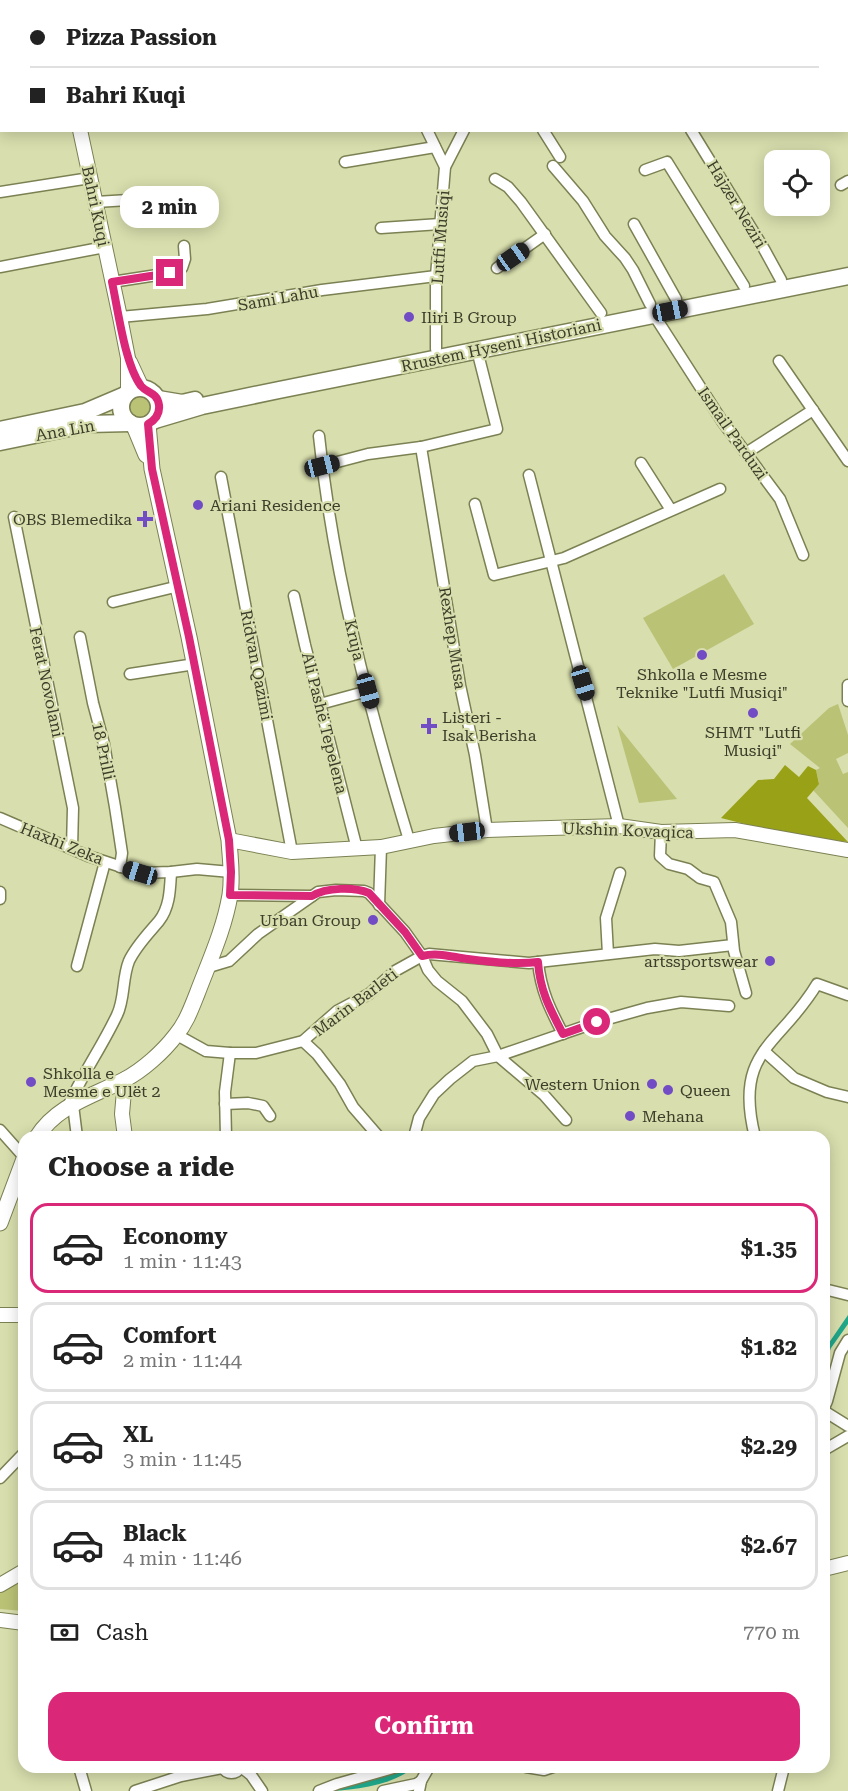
<!DOCTYPE html>
<html lang="en">
<head>
<meta charset="utf-8">
<style>
	:root { --surface:#fff; --page:#f2f2f2; --text:#222; --muted:#767676; --line:#e0e0e0; --accent:#db2777 }
	body { margin:0; font-family:"Roboto Serif",serif; background:var(--page); color:var(--text); height:100vh; display:flex; flex-direction:column; font-size:22px; white-space:nowrap }
	* { box-sizing:border-box; margin:0 }
	p { font-size:20px; color:var(--muted) }
	.icon { flex:none; width:33px; height:33px; fill:none; stroke:currentColor; stroke-width:2; stroke-linecap:round; stroke-linejoin:round }
	.map { position:relative; flex:1; overflow:hidden }
	.drawer { position:absolute; left:18px; top:1131px; width:812px; height:642px; display:flex; flex-direction:column; background:var(--surface); border-radius:18px; box-shadow:0 3px 15px #0003 }
	.drawer>* { flex:none }
	.banner { position:absolute; left:0px; top:0px; width:849px; height:132px; box-shadow:0 3px 15px #0003; display:grid; align-content:center; height:132px; padding:0 30px; background:var(--surface) }
	.fabs { position:absolute; left:764px; top:150px; display:grid; gap:12px }
	.fabs a { display:grid; place-items:center; width:66px; height:66px; border-radius:12px; background:var(--surface); box-shadow:0 3px 15px #0003; font-size:30px }
	.end { position:absolute; width:27px; height:27px; margin:-14px; border:8px solid #db2777; background:#fff; box-shadow:0 0 0 3px #fff }
	.from { border-radius:50% }
	.bubble { position:absolute; height:42px; border-radius:18px; background:var(--surface); box-shadow:0 3px 15px #0003; font-size:20px; font-weight:700; line-height:42px; text-align:center }
	.car { position:absolute; width:18px; height:36px; margin:-18px -9px; border-radius:8px; box-shadow:0 0 4px 2px #0007; background:linear-gradient(#222 24%,#8ab4d8 0 40%,#222 0 76%,#8ab4d8 0 86%,#222 0) }
	.banner b { display:flex; align-items:center; gap:21px; height:57px; font-size:22px }
	.banner b+b { border-top:2px solid var(--line) }
	.banner i { width:15px; height:15px; background:var(--text) }
	ul { padding:0; list-style:none }
	li { display:flex; align-items:center; gap:18px; height:90px; margin:0 12px 9px; padding:0 18px; border:3px solid var(--line); border-radius:18px }
	li div { flex:1 }
	li b { display:block; font-size:22px }
	li em { font-style:normal; font-weight:700 }
	li.current { border-color:var(--accent) }
	li>.icon { width:54px; height:54px; stroke-width:1.5 }
	h2 { padding:0 30px; font-size:27px; line-height:72px }
	.pay { display:flex; align-items:center; gap:15px; height:66px; padding:0 30px; font-size:22px }
	.pay p { margin-inline-start:auto }
	.cta { display:flex; gap:12px; margin-top:auto; padding:12px 30px }
	.cta a { flex:1; height:69px; border-radius:18px; background:var(--accent); color:#fff; font-size:24px; font-weight:700; line-height:69px; text-align:center }
	.map>svg:first-child { display:block }
	.green { fill:#bac276 }
	.forest { fill:#99a117 }
	.water { fill:#20a689 }
	.lines { fill:none; stroke-linecap:round; stroke-linejoin:round }
	.minor-casing { stroke:#7c8153; stroke-width:13 }
	.tertiary-casing { stroke:#7c8153; stroke-width:16 }
	.secondary-casing { stroke:#7c8153; stroke-width:17 }
	.primary-casing { stroke:#7c8153; stroke-width:19 }
	.minor { stroke:#fff; stroke-width:10 }
	.tertiary { stroke:#fff; stroke-width:14 }
	.secondary { stroke:#fff; stroke-width:15 }
	.primary { stroke:#fff; stroke-width:16 }
	.route { stroke:#db2777; stroke-width:8 }
	.poi-dot { fill:#724cc5; stroke:#d8dead; stroke-width:2 }
	.labels { text-anchor:middle; stroke-width:4.5; stroke-linejoin:round; paint-order:stroke }
	.street-label { font-size:16px; fill:#3c3e2a; stroke:#d8dead }
	.poi-label { font-size:16px; fill:#3c3e2a; stroke:#d8dead; text-anchor:start }
</style>
</head>
<body>
<div class="map">
<svg width="848" height="1791" viewBox="0 0 848 1791">
	<rect width="100%" height="100%" fill="#d8dead"/>
	<g class="green">
		<circle cx="140" cy="407" r="12"/>
		<polygon points="724,574 754,624 673,669 643,618"/>
		<polygon points="838,704 848,735 848,753 836,759 843,774 848,772 848,828 813,790 819,783 816,770 820,768 790,744 829,708"/>
		<polygon points="617,725 677,799 639,803"/>
		<polygon points="24,1579 24,1611 0,1609 0,1593"/>
	</g>
	<polygon class="forest" points="785,765 799,777 808,766 816,770 819,784 807,798 848,842 789,835 721,818 758,780 774,779"/>
	<g class="water">
		<polygon points="848,1315 848,1324 831,1348 824,1365 824,1350"/>
		<path d="M408 1767H414C393 1786 350 1791 323 1791L340 1785Z"/>
	</g>
	<g class="lines">
		<g class="minor-casing">
			<g id="minor">
				<polyline points="189,0 189,2"/>
				<polyline points="553,0 554,2"/>
				<polyline points="750,0 751,2"/>
				<polyline points="121,2 129,0"/>
				<polyline points="385,2 386,0"/>
				<polyline points="535,2 536,0"/>
				<polyline points="0,11 2,11"/>
				<polyline points="0,72 2,72"/>
				<polyline points="848,84 848,83"/>
				<polyline points="0,111 2,111"/>
				<polyline points="427,130 445,167"/>
				<polyline points="543,130 560,157"/>
				<polyline points="691,130 764,249 781,280"/>
				<polyline points="345,162 435,147"/>
				<polyline points="553,166 583,201 605,236 625,258 633,270 650,304"/>
				<polyline points="645,170 667,162 744,286"/>
				<polyline points="495,179 508,187 521,202 601,313"/>
				<polyline points="841,185 848,181"/>
				<polyline points="0,192 90,178"/>
				<polyline points="96,202 161,198"/>
				<polyline points="634,224 676,299"/>
				<polyline points="381,228 440,224"/>
				<polyline points="0,267 105,247"/>
				<polyline points="497,268 545,234"/>
				<polyline points="112,282 170,273 182,268 185,259 184,246"/>
				<polyline points="654,315 722,421 780,499 803,555"/>
				<polyline points="120,317 207,309 322,290 436,276"/>
				<polyline points="436,349 436,276 445,167 464,130"/>
				<polyline points="779,361 848,461"/>
				<path d="M319 436C333 573 369 708 409 840"/>
				<polyline points="421,447 460,685 475,755 487,830"/>
				<polyline points="746,453 813,410"/>
				<polyline points="641,463 671,510"/>
				<polyline points="322,466 368,454 421,447 497,429 477,350"/>
				<polyline points="529,475 619,826"/>
				<polyline points="221,477 292,852"/>
				<polyline points="475,504 494,575 564,558 720,489"/>
				<polyline points="14,517 73,808 72,848"/>
				<polyline points="294,596 305,645 357,849"/>
				<polyline points="113,602 179,586"/>
				<polyline points="80,637 93,703 104,744 115,807 122,853 120,867"/>
				<polyline points="130,674 195,664"/>
				<polyline points="848,685 848,701"/>
				<polyline points="320,704 368,691"/>
				<polyline points="0,818 88,856 140,873 171,872 197,869 231,872"/>
				<polyline points="661,832 660,856 669,864 688,869 700,878 714,882 731,922 734,951 746,993"/>
				<polyline points="0,892 0,899"/>
				<polyline points="230,895 312,896"/>
				<polyline points="379,905 381,847"/>
				<polyline points="608,954 606,918 620,873"/>
				<path d="M538 962C541 991 550 1009 563 1034"/>
				<polyline points="77,966 105,862"/>
				<polyline points="209,967 229,961 258,934 318,892 336,890 364,891 369,893 405,932 422,956 428,970 437,981 462,1001 487,1034 498,1056 544,1095 566,1120"/>
				<polyline points="177,1035 206,1051 230,1053 256,1053 303,1041 337,1011 369,994 395,971 422,956 429,954 529,963 655,949 679,951 733,945"/>
				<polyline points="303,1041 317,1054 340,1084 353,1107 379,1137"/>
				<polyline points="764,1051 794,1078 827,1092 848,1097"/>
				<polyline points="225,1104 248,1103 263,1106 270,1116"/>
				<polyline points="73,1105 77,1137"/>
				<path d="M67 1109C81 1076 102 1047 117 1015 125 999 122 978 129 961 136 946 148 934 159 921 170 907 170 889 171 872"/>
				<polyline points="0,1130 24,1157"/>
				<polyline points="226,1137 225,1092 230,1053"/>
				<polyline points="414,1137 419,1118 434,1094 450,1079 473,1061 498,1056 597,1022 647,1008 681,1002 729,1006"/>
				<path d="M755 1137C733 1050 780 1046 817 984L848 995"/>
				<polyline points="824,1289 848,1295"/>
				<polyline points="824,1408 827,1401 840,1353 848,1340"/>
				<polyline points="824,1411 848,1426"/>
				<polyline points="824,1450 848,1436"/>
				<polyline points="0,1478 24,1453"/>
				<polyline points="79,1767 86,1791"/>
				<path d="M222 1767C227 1775 236 1775 241 1767"/>
				<polyline points="241,1767 251,1775 262,1791"/>
				<polyline points="526,1767 544,1770 553,1767"/>
				<polyline points="135,1791 181,1776 222,1768"/>
				<polyline points="319,1791 337,1784 397,1767"/>
				<polyline points="383,1791 416,1784 421,1781"/>
				<polyline points="419,1791 421,1781 429,1767"/>
				<polyline points="778,1791 784,1767"/>
			</g>
		</g>
		<g class="tertiary-casing">
			<g id="tertiary">
				<polyline points="58,0 59,2"/>
				<polyline points="847,0 848,2"/>
				<polyline points="80,130 120,317 128,358 128,392"/>
				<polyline points="130,362 142,388"/>
				<polyline points="229,840 292,852 381,847 434,836 487,830 619,826 661,832 735,830 848,850"/>
				<polyline points="125,1137 122,1114 125,1079"/>
				<polyline points="0,1315 24,1315"/>
				<polyline points="824,1569 848,1563"/>
				<polyline points="0,1585 24,1571"/>
				<polyline points="0,1620 24,1623"/>
			</g>
		</g>
		<g class="secondary-casing">
			<g id="secondary">
				<polyline points="134,426 146,455"/>
				<path d="M37 1137C57 1105 93 1096 124 1080 143 1070 163 1052 176 1035 186 1023 191 1009 197 994 209 962 224 930 230 895 233 876 230 858 229 840L189 637 152 469 148 424"/>
				<polyline points="0,1223 24,1159"/>
			</g>
		</g>
		<g class="primary-casing">
			<g id="primary">
				<circle cx="140" cy="407" r="19"/>
				<polyline points="158,399 182,403 195,400"/>
				<polyline points="155,420 202,406 279,390 848,276"/>
				<polyline points="0,430 85,412 125,395"/>
				<polyline points="0,442 88,424 130,423"/>
			</g>
		</g>
		<use href="#minor" class="minor"/>
		<use href="#tertiary" class="tertiary"/>
		<use href="#secondary" class="secondary"/>
		<use href="#primary" class="primary"/>
	</g>
	<g class="lines">
		<path class="route" d="M170 273 112 282C118 310 125 365 141 386 147 393 157 392 159 405 160 414 155 420 148 424L152 469 189 637 229 840 231 872 230 895 312 896C326 887 355 887 369 893L405 932 422 956C438 952 452 957 468 959 490 962 516 965 538 962 540 991 550 1009 563 1034L597 1022"/>
	</g>
	<g class="poi-dot">
		<circle cx="409" cy="317" r="6"/>
		<circle cx="198" cy="505" r="6"/>
		<path d="M142 510h6v6h6v6h-6v6h-6v-6h-6v-6h6z"/>
		<circle cx="702" cy="655" r="6"/>
		<circle cx="753" cy="713" r="6"/>
		<path d="M426 717h6v6h6v6h-6v6h-6v-6h-6v-6h6z"/>
		<circle cx="373" cy="920" r="6"/>
		<circle cx="770" cy="961" r="6"/>
		<circle cx="31" cy="1082" r="6"/>
		<circle cx="652" cy="1084" r="6"/>
		<circle cx="668" cy="1090" r="6"/>
		<circle cx="630" cy="1116" r="6"/>
	</g>
	<g class="labels">
		<g class="street-label">
			<text transform="translate(737 204) rotate(59)" y="6">Hajzer Neziri</text>
			<text transform="translate(96 206) rotate(78)" y="6">Bahri Kuqi</text>
			<text transform="translate(440 237) rotate(-86)" y="6">Lutfi Musiqi</text>
			<text transform="translate(278 298) rotate(-10)" y="6">Sami Lahu</text>
			<text transform="translate(501 345) rotate(-12)" y="6">Rrustem Hyseni Historiani</text>
			<text transform="translate(65 430) rotate(-10)" y="6">Ana Lin</text>
			<text transform="translate(733 433) rotate(55)" y="6">Ismail Parduzi</text>
			<text transform="translate(453 638) rotate(81)" y="6">Rexhep Musa</text>
			<text transform="translate(355 640) rotate(77)" y="6">Kruja</text>
			<text transform="translate(257 665) rotate(79)" y="6">Ridvan Qazimi</text>
			<text transform="translate(47 682) rotate(78)" y="6">Ferat Novolani</text>
			<text transform="translate(325 723) rotate(76)" y="6">Ali Pashë Tepelena</text>
			<text transform="translate(104 751) rotate(78)" y="6">18 Prilli</text>
			<text transform="translate(628 830) rotate(2)" y="6">Ukshin Kovaqica</text>
			<text transform="translate(62 843) rotate(22)" y="6">Haxhi Zeka</text>
			<text transform="translate(355 1002) rotate(-37)" y="6">Marin Barleti</text>
		</g>
		<g class="poi-label">
			<text x="421" y="323">Iliri B Group</text>
			<text x="210" y="511">Ariani Residence</text>
			<text x="132" y="525" text-anchor="end">OBS Blemedika</text>
			<text x="702" y="680" text-anchor="middle">Shkolla e Mesme<tspan x="702" dy="18">Teknike "Lutfi Musiqi"</tspan></text>
			<text x="442" y="723">Listeri -<tspan x="442" dy="18">Isak Berisha</tspan></text>
			<text x="753" y="738" text-anchor="middle">SHMT "Lutfi<tspan x="753" dy="18">Musiqi"</tspan></text>
			<text x="361" y="926" text-anchor="end">Urban Group</text>
			<text x="758" y="967" text-anchor="end">artssportswear</text>
			<text x="43" y="1079">Shkolla e<tspan x="43" dy="18">Mesme e Ulët 2</tspan></text>
			<text x="640" y="1090" text-anchor="end">Western Union</text>
			<text x="680" y="1096">Queen</text>
			<text x="642" y="1122">Mehana</text>
		</g>
	</g>
</svg>
<div class="fabs">
<a><svg class="icon" aria-label="locate" viewBox="0 0 24 24"><circle cx="12" cy="12" r="6"/><path d="M12 2v4M12 18v4M2 12h4M18 12h4"/></svg></a>
</div>
<i class="end from" style="left:597px;top:1022px"></i>
<i class="end" style="left:170px;top:273px"></i>
<div class="bubble" style="left:120px;top:186px;width:99px">2 min</div>
<i class="car" style="left:513px;top:257px;rotate:55deg"></i>
<i class="car" style="left:670px;top:311px;rotate:79deg"></i>
<i class="car" style="left:322px;top:466px;rotate:76deg"></i>
<i class="car" style="left:583px;top:683px;rotate:163deg"></i>
<i class="car" style="left:368px;top:691px;rotate:165deg"></i>
<i class="car" style="left:467px;top:832px;rotate:263deg"></i>
<i class="car" style="left:140px;top:873px;rotate:287deg"></i>
<div class="banner">
<b><i class="from"></i>Pizza Passion</b>
<b><i></i>Bahri Kuqi</b>
</div>
<section class="drawer">
<h2>Choose a ride</h2>
<ul>
<li class="current"><svg class="icon" aria-label="car" viewBox="0 0 24 24"><path d="M5 17H2v-5l4-1 3-4h7l3 4 3 1v5h-3M9 17h6M6 11h13"/><circle cx="7" cy="17" r="2"/><circle cx="17" cy="17" r="2"/></svg><div><b>Economy</b><p>1 min · 11:43</p></div><em>$1.35</em></li>
<li><svg class="icon" aria-label="car" viewBox="0 0 24 24"><path d="M5 17H2v-5l4-1 3-4h7l3 4 3 1v5h-3M9 17h6M6 11h13"/><circle cx="7" cy="17" r="2"/><circle cx="17" cy="17" r="2"/></svg><div><b>Comfort</b><p>2 min · 11:44</p></div><em>$1.82</em></li>
<li><svg class="icon" aria-label="car" viewBox="0 0 24 24"><path d="M5 17H2v-5l4-1 3-4h7l3 4 3 1v5h-3M9 17h6M6 11h13"/><circle cx="7" cy="17" r="2"/><circle cx="17" cy="17" r="2"/></svg><div><b>XL</b><p>3 min · 11:45</p></div><em>$2.29</em></li>
<li><svg class="icon" aria-label="car" viewBox="0 0 24 24"><path d="M5 17H2v-5l4-1 3-4h7l3 4 3 1v5h-3M9 17h6M6 11h13"/><circle cx="7" cy="17" r="2"/><circle cx="17" cy="17" r="2"/></svg><div><b>Black</b><p>4 min · 11:46</p></div><em>$2.67</em></li>
</ul>
<div class="pay"><svg class="icon" aria-label="cash" viewBox="0 0 24 24"><path d="M3 7h18v10H3z"/><circle cx="12" cy="12" r="2"/></svg>Cash<p>770 m</p></div>
<div class="cta"><a>Confirm</a></div>
</section>
</div>
</body>
</html>
